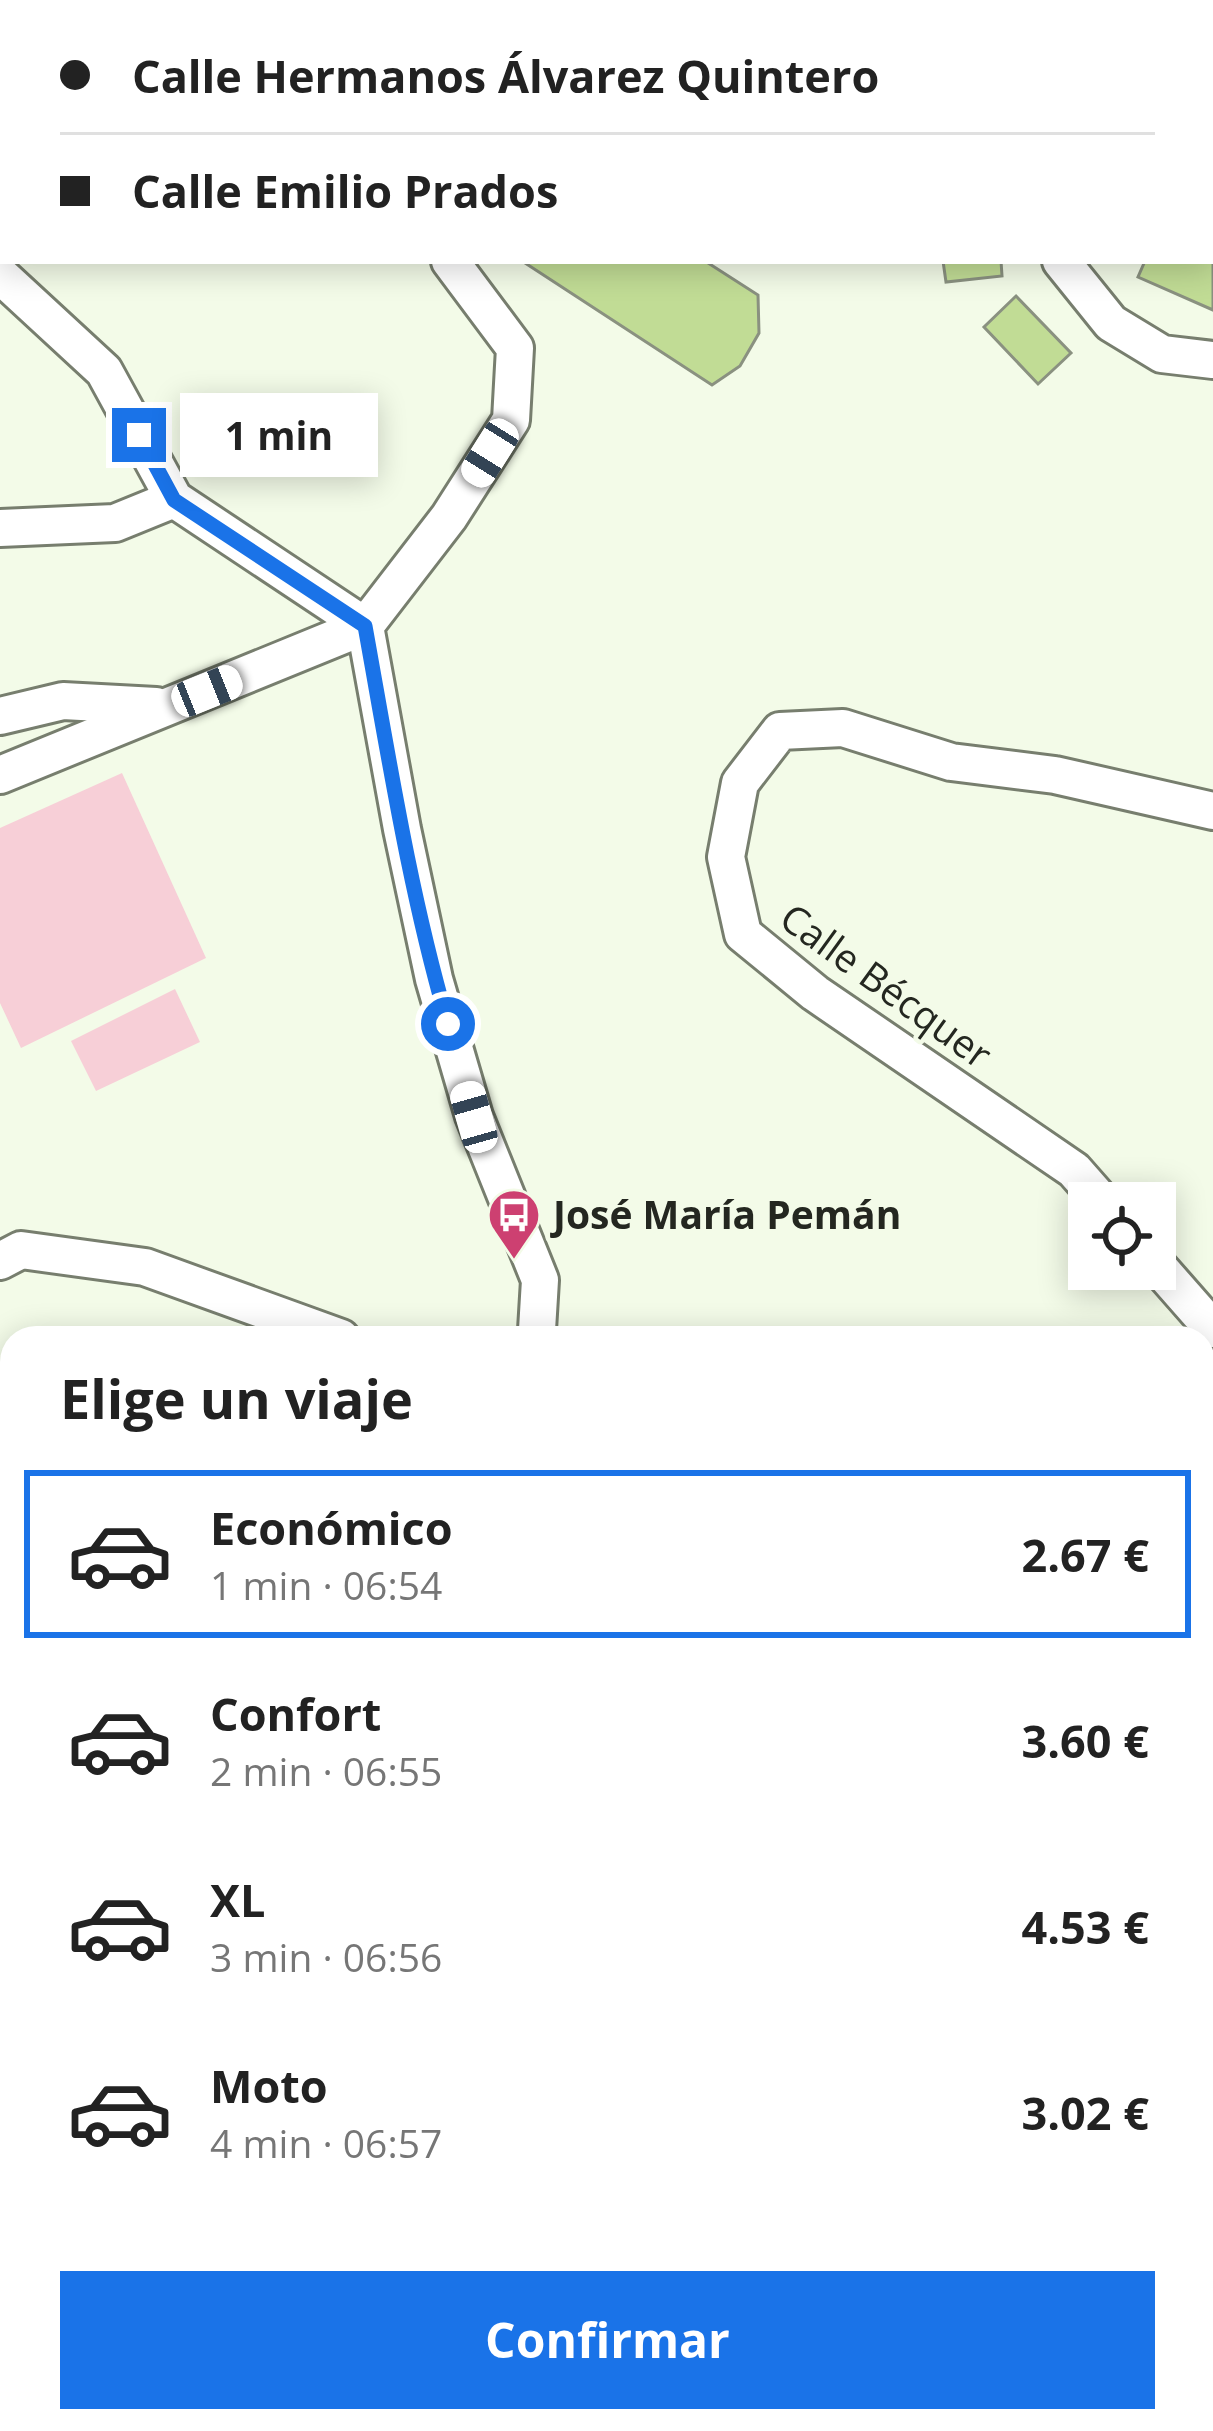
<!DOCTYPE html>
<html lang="es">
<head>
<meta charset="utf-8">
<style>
	:root { --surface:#fff; --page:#f2f2f2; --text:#222; --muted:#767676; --line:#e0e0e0; --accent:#1a73e8 }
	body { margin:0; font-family:"Open Sans",sans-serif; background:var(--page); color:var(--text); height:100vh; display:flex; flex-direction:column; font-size:45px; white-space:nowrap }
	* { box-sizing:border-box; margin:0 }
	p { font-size:39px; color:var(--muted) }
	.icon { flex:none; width:66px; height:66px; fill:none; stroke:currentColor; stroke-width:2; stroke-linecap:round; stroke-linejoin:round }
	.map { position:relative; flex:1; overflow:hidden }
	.panel { position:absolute; left:0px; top:1326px; width:1215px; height:1107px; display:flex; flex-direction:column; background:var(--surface); border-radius:36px 36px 0 0; box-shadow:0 6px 30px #0003 }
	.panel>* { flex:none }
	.guide { position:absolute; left:0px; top:0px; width:1215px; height:264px; box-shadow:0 6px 30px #0003; display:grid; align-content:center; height:264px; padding:0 60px; background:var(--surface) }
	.tools { position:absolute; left:1068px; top:1182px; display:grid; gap:24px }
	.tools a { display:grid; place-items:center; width:108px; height:108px; border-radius:0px; background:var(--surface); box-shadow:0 6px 30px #0003; font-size:60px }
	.end { position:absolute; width:54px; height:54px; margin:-27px; border:15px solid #1a73e8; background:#fff; box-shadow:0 0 0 6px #fff }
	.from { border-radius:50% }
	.bubble { position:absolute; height:84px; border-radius:0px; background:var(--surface); box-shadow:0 6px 30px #0003; font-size:39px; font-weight:700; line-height:84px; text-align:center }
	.car { position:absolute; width:36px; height:72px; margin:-36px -18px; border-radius:15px; box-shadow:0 0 9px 3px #0007; background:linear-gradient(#fff 24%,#345 0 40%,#fff 0 76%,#345 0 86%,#fff 0) }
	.guide b { display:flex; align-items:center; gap:42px; height:114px; font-size:45px }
	.guide b+b { border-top:3px solid var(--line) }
	.guide i { width:30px; height:30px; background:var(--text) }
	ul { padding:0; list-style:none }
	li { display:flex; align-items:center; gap:36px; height:168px; margin:0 24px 18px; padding:0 36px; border:6px solid transparent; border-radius:0px }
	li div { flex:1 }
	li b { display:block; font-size:45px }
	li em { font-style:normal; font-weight:700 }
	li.selected { border-color:var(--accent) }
	li>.icon { width:108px; height:108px; stroke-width:1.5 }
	h2 { padding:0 60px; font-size:54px; line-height:144px }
	.action { display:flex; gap:24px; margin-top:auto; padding:24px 60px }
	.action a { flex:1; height:138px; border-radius:0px; background:var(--accent); color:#fff; font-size:48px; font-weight:700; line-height:138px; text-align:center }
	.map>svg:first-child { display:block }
	.green { fill:#f7cfd7 }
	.building { fill:#c1dc95; stroke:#8a9180; stroke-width:3 }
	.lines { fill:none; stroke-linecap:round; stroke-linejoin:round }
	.minor-casing { stroke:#777e6e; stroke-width:42 }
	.minor { stroke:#fff; stroke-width:36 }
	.route { stroke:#1a73e8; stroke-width:15 }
	.labels { text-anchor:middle; stroke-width:9; stroke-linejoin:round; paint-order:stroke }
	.street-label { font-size:39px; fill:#242720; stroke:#f3fbe8 }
	.poi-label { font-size:39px; font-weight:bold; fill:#242720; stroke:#f3fbe8; text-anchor:start }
</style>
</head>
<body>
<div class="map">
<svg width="1213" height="2431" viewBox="0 0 1213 2431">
	<rect width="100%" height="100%" fill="#f3fbe8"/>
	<g class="green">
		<polygon points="122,773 206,958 21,1048 0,1003 0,828"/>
		<polygon points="175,989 200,1042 96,1091 71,1041"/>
		<polygon points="0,2197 12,2204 12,2358 0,2351"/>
	</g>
	<g class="building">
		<polygon points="593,0 718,0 716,3 598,3"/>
		<polygon points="1213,104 1213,310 1138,277 1145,261 1212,261"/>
		<polygon points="522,261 705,261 758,295 759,333 740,366 712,385"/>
		<polygon points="943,261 1001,261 1002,276 946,282"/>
		<polygon points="1016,296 1071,353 1038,384 984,327"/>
	</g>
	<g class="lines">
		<g class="minor-casing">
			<g id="minor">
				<polyline points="365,3 366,0"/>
				<polyline points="1061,3 1062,0"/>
				<polyline points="450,261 515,348 511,420 449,517 365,626 402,829 434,979 474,1116 540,1280 537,1330"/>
				<polyline points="1061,261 1111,323 1162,354 1213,360"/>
				<polyline points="0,275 104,371 174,499 365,626"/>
				<polyline points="0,528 115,523 174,499"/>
				<polyline points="0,716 63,701 156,706"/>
				<polyline points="0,775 365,626"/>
				<polyline points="1103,1203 1074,1170 815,993 743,934 726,857 740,783 780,731 843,728 951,762 1055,775 1213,811"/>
				<polyline points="0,1261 21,1250 145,1267 341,1338"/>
				<polyline points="1155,1263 1213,1329"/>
				<polyline points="0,1613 12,1616"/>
				<polyline points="1203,1642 1213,1647"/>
				<polyline points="0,1883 12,1887"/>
				<polyline points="0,1993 12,2028"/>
				<polyline points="1203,2034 1213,2039"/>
				<polyline points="0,2169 12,2174"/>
				<polyline points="444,2421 462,2431"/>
				<polyline points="1108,2421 1113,2431"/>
			</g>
		</g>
		<use href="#minor" class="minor"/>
	</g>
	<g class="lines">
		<path class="route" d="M139 435 174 500 365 626C389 759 410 894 448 1024"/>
	</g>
	<defs>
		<g id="bus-pin" transform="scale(2.7)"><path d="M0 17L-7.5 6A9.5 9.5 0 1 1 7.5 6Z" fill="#cd4071" stroke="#f3fbe8"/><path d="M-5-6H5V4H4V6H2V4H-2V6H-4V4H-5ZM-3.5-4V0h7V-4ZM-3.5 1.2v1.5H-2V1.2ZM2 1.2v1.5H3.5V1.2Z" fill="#fff"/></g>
	</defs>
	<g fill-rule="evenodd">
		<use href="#bus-pin" x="514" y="1215"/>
	</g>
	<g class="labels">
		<g class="street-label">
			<text transform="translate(886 986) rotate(36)" y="14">Calle Bécquer</text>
		</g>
		<g class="poi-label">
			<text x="553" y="1229">José María Pemán</text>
		</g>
	</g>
</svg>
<div class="tools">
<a><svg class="icon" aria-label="locate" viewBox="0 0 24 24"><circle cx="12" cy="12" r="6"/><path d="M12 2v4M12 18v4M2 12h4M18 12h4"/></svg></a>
</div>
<i class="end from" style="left:448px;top:1024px"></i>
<i class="end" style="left:139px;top:435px"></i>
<div class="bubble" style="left:180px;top:393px;width:198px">1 min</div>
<i class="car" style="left:490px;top:453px;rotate:212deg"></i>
<i class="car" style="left:207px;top:691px;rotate:68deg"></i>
<i class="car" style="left:474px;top:1117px;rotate:344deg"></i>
<div class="guide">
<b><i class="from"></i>Calle Hermanos Álvarez Quintero</b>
<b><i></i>Calle Emilio Prados</b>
</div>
<section class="panel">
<h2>Elige un viaje</h2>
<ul>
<li class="selected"><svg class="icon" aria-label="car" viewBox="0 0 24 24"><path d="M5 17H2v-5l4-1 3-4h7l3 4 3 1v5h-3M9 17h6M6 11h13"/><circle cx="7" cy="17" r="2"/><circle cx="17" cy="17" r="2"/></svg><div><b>Económico</b><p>1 min · 06:54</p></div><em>2.67 €</em></li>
<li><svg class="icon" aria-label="car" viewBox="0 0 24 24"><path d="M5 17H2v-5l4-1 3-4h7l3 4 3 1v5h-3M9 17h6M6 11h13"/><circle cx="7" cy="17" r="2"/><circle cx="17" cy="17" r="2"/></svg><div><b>Confort</b><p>2 min · 06:55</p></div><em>3.60 €</em></li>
<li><svg class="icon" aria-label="car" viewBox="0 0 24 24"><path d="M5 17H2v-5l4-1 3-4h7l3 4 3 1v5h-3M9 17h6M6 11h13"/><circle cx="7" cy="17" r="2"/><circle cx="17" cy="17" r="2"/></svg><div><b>XL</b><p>3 min · 06:56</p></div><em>4.53 €</em></li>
<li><svg class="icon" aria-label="car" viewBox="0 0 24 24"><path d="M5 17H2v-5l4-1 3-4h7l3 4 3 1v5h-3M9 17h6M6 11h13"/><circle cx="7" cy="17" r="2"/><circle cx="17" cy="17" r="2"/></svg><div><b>Moto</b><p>4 min · 06:57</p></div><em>3.02 €</em></li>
</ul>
<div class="action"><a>Confirmar</a></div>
</section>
</div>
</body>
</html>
